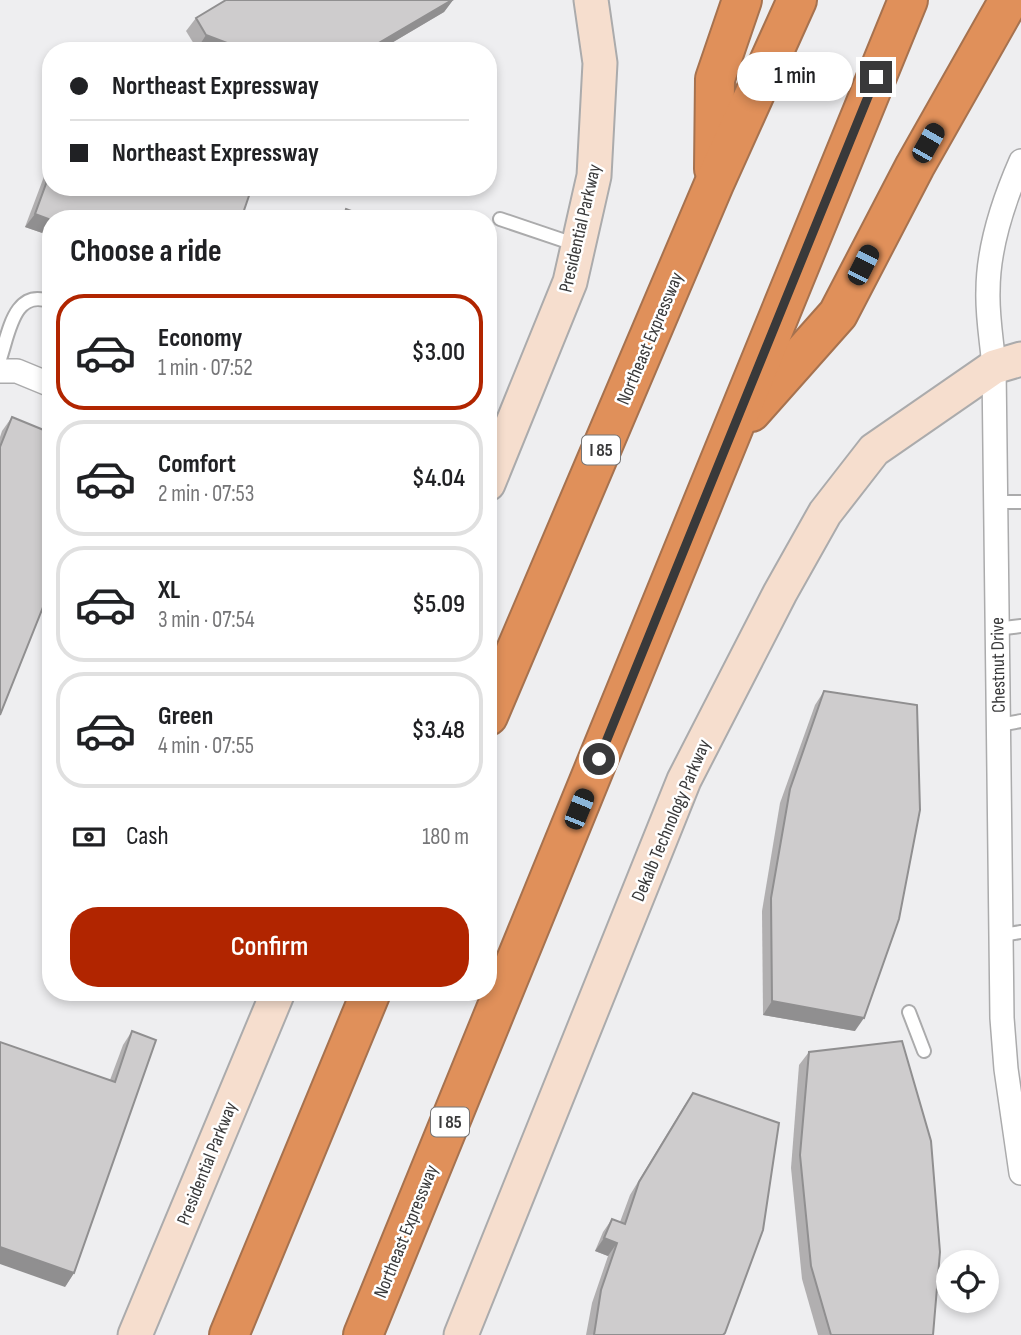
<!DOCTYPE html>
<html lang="en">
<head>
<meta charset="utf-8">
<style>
	:root { --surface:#fff; --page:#f6f6f6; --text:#202124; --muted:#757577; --line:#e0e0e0; --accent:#b12500 }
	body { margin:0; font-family:"Sofia Sans Condensed",sans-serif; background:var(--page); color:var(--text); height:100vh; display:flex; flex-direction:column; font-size:26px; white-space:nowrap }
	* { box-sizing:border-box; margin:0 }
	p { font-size:23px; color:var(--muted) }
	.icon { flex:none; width:38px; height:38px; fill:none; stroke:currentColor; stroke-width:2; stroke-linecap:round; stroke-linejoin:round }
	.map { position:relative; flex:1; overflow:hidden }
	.side { position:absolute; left:42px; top:210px; width:455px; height:791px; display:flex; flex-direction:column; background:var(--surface); border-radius:28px; box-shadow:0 4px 10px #0003 }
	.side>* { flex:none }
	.top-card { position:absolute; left:42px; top:42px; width:455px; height:154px; border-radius:28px; box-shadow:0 4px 10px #0003; display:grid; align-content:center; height:154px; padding:0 28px; background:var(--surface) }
	.tools { position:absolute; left:936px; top:1250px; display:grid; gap:14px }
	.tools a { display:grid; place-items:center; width:63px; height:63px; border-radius:50%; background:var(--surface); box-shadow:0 4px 10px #0003; font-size:35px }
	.end { position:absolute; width:32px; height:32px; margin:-16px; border:9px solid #39393a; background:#fff; box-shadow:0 0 0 4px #fff }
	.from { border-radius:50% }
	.bubble { position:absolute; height:49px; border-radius:24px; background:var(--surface); box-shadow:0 4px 10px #0003; font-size:23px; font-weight:600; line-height:49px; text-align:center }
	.car { position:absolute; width:21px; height:42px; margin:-21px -10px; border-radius:9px; box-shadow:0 0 5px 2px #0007; background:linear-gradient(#222 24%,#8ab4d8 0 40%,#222 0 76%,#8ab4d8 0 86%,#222 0) }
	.top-card b { display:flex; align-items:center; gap:24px; height:66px; font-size:26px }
	.top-card b+b { border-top:2px solid var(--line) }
	.top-card i { width:18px; height:18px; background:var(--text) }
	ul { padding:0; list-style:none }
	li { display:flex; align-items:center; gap:21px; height:116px; margin:0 14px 10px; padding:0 14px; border:4px solid var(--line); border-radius:28px }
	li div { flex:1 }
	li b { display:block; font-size:26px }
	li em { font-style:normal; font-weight:600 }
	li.on { border-color:var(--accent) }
	li>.icon { width:63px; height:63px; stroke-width:1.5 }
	h2 { padding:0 28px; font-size:32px; line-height:84px }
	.pay { display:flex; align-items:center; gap:18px; height:77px; padding:0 28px; font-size:26px }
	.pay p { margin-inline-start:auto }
	.primary-button { display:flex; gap:14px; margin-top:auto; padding:14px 28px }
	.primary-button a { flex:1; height:80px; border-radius:28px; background:var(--accent); color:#fff; font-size:28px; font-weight:600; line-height:80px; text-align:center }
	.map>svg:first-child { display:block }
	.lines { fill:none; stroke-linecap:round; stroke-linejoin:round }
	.lane-casing { stroke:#ababac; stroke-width:16 }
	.street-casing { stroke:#ababac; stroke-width:26 }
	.secondary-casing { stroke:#ababac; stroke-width:37 }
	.highway-casing { stroke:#a6724f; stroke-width:42 }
	.lane { stroke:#fff; stroke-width:12 }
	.street { stroke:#fff; stroke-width:23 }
	.secondary { stroke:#f6dece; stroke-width:33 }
	.highway { stroke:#e0905a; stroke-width:38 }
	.wall { fill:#b1afb0 }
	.shaded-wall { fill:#908f90 }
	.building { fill:#cecccd; stroke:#908f90; stroke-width:2 }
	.route { stroke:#39393a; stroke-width:9 }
	.labels { text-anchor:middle; stroke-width:5; stroke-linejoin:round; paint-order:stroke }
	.shield { fill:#fff; stroke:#747475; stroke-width:2 }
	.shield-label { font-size:18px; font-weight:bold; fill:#39393a }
	.street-label { font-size:19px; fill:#39393a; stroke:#fff }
</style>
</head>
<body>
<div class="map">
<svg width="1021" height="1335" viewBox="0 0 1021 1335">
	<rect width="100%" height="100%" fill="#eeeef0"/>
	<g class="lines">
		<g class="lane-casing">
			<g id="lane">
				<polyline points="500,219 577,245"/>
				<path d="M0 359C9 333 14 287 51 302"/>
				<polyline points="995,502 1021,502"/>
				<polyline points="996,629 1021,626"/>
				<polyline points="999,725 1021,721"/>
				<polyline points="1002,935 1021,932"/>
				<polyline points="909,1012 924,1051"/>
			</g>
		</g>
		<g class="street-casing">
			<g id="street">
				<path d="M1021 161C1003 202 988 247 988 291 987 316 992 342 994 367L1002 1018 1006 1069 1021 1173"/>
				<polyline points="0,371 17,371 51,385"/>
			</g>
		</g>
		<g class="secondary-casing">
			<g id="secondary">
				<polyline points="488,484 570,282 594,176 600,63 591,0"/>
				<polyline points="135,1335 278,992"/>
				<polyline points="461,1335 684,780 780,593 825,513 874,450 994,367 1021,359"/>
			</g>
		</g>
		<g class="highway-casing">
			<g id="highway">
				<polyline points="714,169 715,79 742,0"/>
				<polyline points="751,412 838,314 915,166 1009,0"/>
				<polyline points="488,716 714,184 797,0"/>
				<polyline points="229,1335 371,992"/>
				<polyline points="363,1335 908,0"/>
			</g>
		</g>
		<use href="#lane" class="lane"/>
		<use href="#street" class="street"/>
		<use href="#secondary" class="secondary"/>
		<use href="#highway" class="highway"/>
	</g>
	<g class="wall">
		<polygon points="453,0 444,12 378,51 202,51 197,49 186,31 196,18"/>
		<polygon points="51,158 51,236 25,227"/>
		<polygon points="12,417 0,715 0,437 2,431"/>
		<polygon points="824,691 855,1031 763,1015 762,911 780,803 815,705"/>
		<polygon points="51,834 51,859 42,856"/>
		<polygon points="132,1031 74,1273 65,1287 110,1080 123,1045"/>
		<polygon points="809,1052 933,1335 818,1335 802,1279 791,1168 799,1065"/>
		<polygon points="693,1093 723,1335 586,1335 592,1303 608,1256 595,1251 603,1232 612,1219 620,1222 630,1195 684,1106"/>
	</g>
	<g class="shaded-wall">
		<polygon points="453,0 444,12 378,51 365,51"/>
		<polygon points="206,35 248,51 202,51 197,49"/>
		<polygon points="35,214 51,220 51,236 25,227"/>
		<polygon points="51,843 51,859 42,856"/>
		<polygon points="772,1001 864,1018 855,1031 763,1015"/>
		<polygon points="604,1238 617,1243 608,1256 595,1251"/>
		<polygon points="0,1247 74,1273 65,1287 0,1264"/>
	</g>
	<g class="building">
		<polygon points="226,0 452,0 365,51 248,51 206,35 196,18"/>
		<polygon points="51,170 51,187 252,187 241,219 51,220 35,214"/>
		<polygon points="346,209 372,219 343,219"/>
		<polygon points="12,417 51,433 51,587 0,715 0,447"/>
		<polygon points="824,691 917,705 920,810 899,919 864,1018 772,1001 771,898 790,789"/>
		<polygon points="132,1031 156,1040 74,1273 0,1247 0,1042 115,1082"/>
		<polygon points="902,1041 931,1141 940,1252 933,1335 831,1335 811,1266 800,1155 809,1052"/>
		<polygon points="693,1093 779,1123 763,1230 725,1333 723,1335 594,1335 601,1290 617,1243 604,1238 612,1219 625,1224 639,1182"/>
	</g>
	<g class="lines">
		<polyline class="route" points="599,759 876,77"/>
	</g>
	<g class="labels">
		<g class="shield">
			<rect x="582" y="435.5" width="38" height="29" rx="5"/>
			<rect x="431" y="1107.5" width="38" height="29" rx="5"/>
		</g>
		<g class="shield-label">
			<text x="601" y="456">I 85</text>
			<text x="450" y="1128">I 85</text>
		</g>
		<g class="street-label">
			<text transform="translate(579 228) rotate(-77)" y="7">Presidential Parkway</text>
			<text transform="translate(649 338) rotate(-67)" y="7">Northeast Expressway</text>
			<text transform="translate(997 665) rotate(-91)" y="7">Chestnut Drive</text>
			<text transform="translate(670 820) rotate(-67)" y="7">Dekalb Technology Parkway</text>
			<text transform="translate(206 1163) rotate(-68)" y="7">Presidential Parkway</text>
			<text transform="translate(405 1231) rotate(-68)" y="7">Northeast Expressway</text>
		</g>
	</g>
</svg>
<div class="tools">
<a><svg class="icon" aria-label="locate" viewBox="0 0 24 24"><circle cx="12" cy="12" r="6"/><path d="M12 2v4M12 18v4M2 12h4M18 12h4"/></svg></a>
</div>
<i class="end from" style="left:599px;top:759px"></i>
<i class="end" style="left:876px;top:77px"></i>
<div class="bubble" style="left:737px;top:52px;width:116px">1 min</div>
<i class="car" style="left:928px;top:143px;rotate:30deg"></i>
<i class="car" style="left:863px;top:265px;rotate:27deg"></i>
<i class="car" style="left:579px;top:809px;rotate:22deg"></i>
<div class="top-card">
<b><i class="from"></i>Northeast Expressway</b>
<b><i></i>Northeast Expressway</b>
</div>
<section class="side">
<h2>Choose a ride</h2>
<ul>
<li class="on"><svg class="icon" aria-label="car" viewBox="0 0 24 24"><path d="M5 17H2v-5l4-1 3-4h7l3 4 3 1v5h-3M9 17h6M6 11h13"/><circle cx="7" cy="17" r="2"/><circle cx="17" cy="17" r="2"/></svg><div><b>Economy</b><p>1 min · 07:52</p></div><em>$3.00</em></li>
<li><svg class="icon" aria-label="car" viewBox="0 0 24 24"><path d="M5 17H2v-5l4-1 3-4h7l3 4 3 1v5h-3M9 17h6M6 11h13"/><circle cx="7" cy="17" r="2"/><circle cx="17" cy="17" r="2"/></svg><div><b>Comfort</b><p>2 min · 07:53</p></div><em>$4.04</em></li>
<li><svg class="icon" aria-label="car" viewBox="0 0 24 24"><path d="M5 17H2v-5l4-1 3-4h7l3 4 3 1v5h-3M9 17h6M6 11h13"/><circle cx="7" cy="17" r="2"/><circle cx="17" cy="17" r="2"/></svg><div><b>XL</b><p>3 min · 07:54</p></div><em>$5.09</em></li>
<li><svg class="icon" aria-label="car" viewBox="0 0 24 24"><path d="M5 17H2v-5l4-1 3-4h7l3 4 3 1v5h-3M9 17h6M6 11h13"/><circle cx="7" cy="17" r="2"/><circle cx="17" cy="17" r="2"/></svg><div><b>Green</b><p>4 min · 07:55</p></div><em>$3.48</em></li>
</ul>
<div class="pay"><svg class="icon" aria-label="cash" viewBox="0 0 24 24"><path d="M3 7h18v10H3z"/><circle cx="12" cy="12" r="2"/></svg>Cash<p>180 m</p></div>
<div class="primary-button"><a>Confirm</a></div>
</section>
</div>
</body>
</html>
